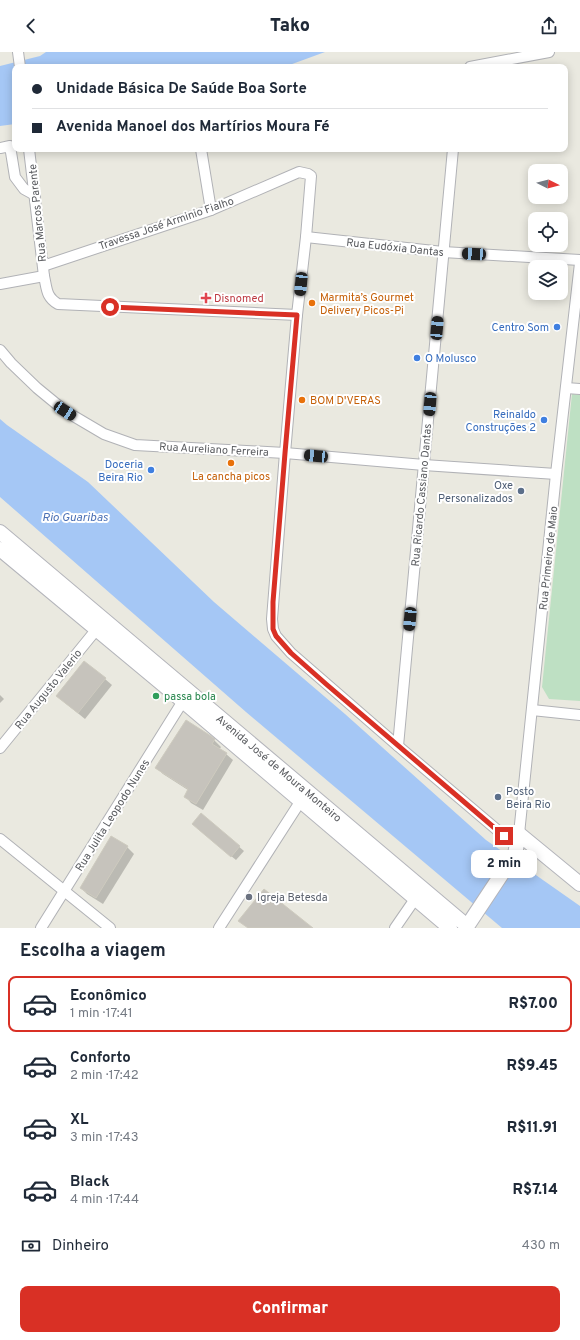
<!DOCTYPE html>
<html lang="pt">
<head>
<meta charset="utf-8">
<style>
	:root { --surface:#fff; --page:#f6f6f7; --text:#1f2937; --muted:#747a83; --line:#e0e1e3; --accent:#d93025 }
	body { margin:0; font-family:Overpass,sans-serif; background:var(--page); color:var(--text); height:100vh; display:flex; flex-direction:column; font-size:15px; white-space:nowrap }
	* { box-sizing:border-box; margin:0 }
	p { font-size:13px; color:var(--muted) }
	.icon { flex:none; width:22px; height:22px; fill:none; stroke:currentColor; stroke-width:2; stroke-linecap:round; stroke-linejoin:round }
	.map { position:relative; height:876px; overflow:hidden }
	.panel { display:flex; flex-direction:column; background:var(--surface); flex:1 }
	.panel>* { flex:none }
	.banner { position:absolute; left:12px; top:12px; width:556px; height:88px; border-radius:8px; box-shadow:0 2px 10px #0003; display:grid; align-content:center; height:88px; padding:0 20px; background:var(--surface) }
	.needle { width:26px; rotate:96deg }
	.fabs { position:absolute; left:528px; top:112px; display:grid; gap:8px }
	.fabs a { display:grid; place-items:center; width:40px; height:40px; border-radius:8px; background:var(--surface); box-shadow:0 2px 10px #0003; font-size:20px }
	.end { position:absolute; width:18px; height:18px; margin:-9px; border:5px solid #d93025; background:#fff; box-shadow:0 0 0 2px #fff }
	.from { border-radius:50% }
	.bubble { position:absolute; height:28px; border-radius:8px; background:var(--surface); box-shadow:0 2px 10px #0003; font-size:13px; font-weight:800; line-height:28px; text-align:center }
	.car { position:absolute; width:12px; height:24px; margin:-12px -6px; border-radius:5px; box-shadow:0 0 3px 1px #0007; background:linear-gradient(#222 24%,#8ab4d8 0 40%,#222 0 76%,#8ab4d8 0 86%,#222 0) }
	.banner b { display:flex; align-items:center; gap:14px; height:38px; font-size:15px }
	.banner b+b { border-top:1px solid var(--line) }
	.banner i { width:10px; height:10px; background:var(--text) }
	ul { padding:0; list-style:none }
	li { display:flex; align-items:center; gap:12px; height:56px; margin:0 8px 6px; padding:0 12px; border:2px solid transparent; border-radius:8px }
	li div { flex:1 }
	li b { display:block; font-size:15px }
	li em { font-style:normal; font-weight:800 }
	li.active { border-color:var(--accent) }
	li>.icon { width:36px; height:36px; stroke-width:1.5 }
	h2 { padding:0 20px; font-size:18px; line-height:48px }
	.pay { display:flex; align-items:center; gap:10px; height:44px; padding:0 20px; font-size:15px }
	.pay p { margin-inline-start:auto }
	.action { display:flex; gap:8px; margin-top:auto; padding:8px 20px }
	.action a { flex:1; height:46px; border-radius:8px; background:var(--accent); color:#fff; font-size:16px; font-weight:800; line-height:46px; text-align:center }
	header { display:flex; justify-content:space-between; align-items:center; height:52px; padding:0 20px; background:var(--surface); font-size:18px; font-weight:800 }
	.map>svg:first-child { display:block }
	.green { fill:#bee0c3 }
	.water { fill:#a5c7f5 }
	.shadow { fill:#0003 }
	.building { fill:#c6c3bc; stroke:#cecbbf }
	.lines { fill:none; stroke-linecap:round; stroke-linejoin:round }
	.minor-casing { stroke:#b1b2b6; stroke-width:12 }
	.secondary-casing { stroke:#b4b5bb; stroke-width:16 }
	.minor { stroke:#fff; stroke-width:10 }
	.secondary { stroke:#fff; stroke-width:14 }
	.route { stroke:#d93025; stroke-width:5 }
	.health-dot { fill:#e0444e; stroke:#fff; stroke-width:1.5 }
	.food-dot { fill:#e8710a; stroke:#fff; stroke-width:1.5 }
	.shop-dot { fill:#3f7fe0; stroke:#fff; stroke-width:1.5 }
	.service-dot { fill:#5c6f8a; stroke:#fff; stroke-width:1.5 }
	.leisure-dot { fill:#2e9e5b; stroke:#fff; stroke-width:1.5 }
	.worship-dot { fill:#6b7280; stroke:#fff; stroke-width:1.5 }
	.labels { text-anchor:middle; stroke-width:4; stroke-linejoin:round; paint-order:stroke }
	.street-label { font-size:11px; fill:#595b5f; stroke:#fff }
	.food-label { font-size:11px; fill:#c56008; stroke:#fff; text-anchor:start }
	.health-label { font-size:11px; fill:#be3a42; stroke:#fff; text-anchor:start }
	.shop-label { font-size:11px; fill:#366cbe; stroke:#fff; text-anchor:end }
	.service-label { font-size:11px; fill:#4e5e75; stroke:#fff; text-anchor:end }
	.leisure-label { font-size:11px; fill:#27864d; stroke:#fff; text-anchor:start }
	.worship-label { font-size:11px; fill:#5b616d; stroke:#fff; text-anchor:start }
	.water-label { font-size:12px; font-style:italic; fill:#4b70b5; stroke:#fff }
</style>
</head>
<body>
<header><svg class="icon" aria-label="back" viewBox="0 0 24 24"><path d="M15 5l-7 7 7 7"/></svg>Tako<svg class="icon" aria-label="share" viewBox="0 0 24 24"><path d="M12 15V3M7 8l5-5 5 5M5 13v7h14v-7"/></svg></header>
<div class="map">
<svg width="580" height="876" viewBox="0 0 580 876">
	<rect width="100%" height="100%" fill="#eae9e0"/>
	<polygon class="green" points="572,342 580,343 580,649 549,647 542,635"/>
	<g class="water">
		<polygon points="46,0 325,0 284,15 15,15 15,72 0,74 0,14 40,4"/>
		<polygon points="0,367 7,373 88,430 214,550 345,662 486,788 580,854 580,876 502,876 246,660 0,445"/>
	</g>
	<g class="shadow">
		<polygon points="105,627 112,633 85,667 64,650"/>
		<polygon points="0,643 4,647 0,651"/>
		<polygon points="186,669 214,688 221,695 219,698 226,702 233,708 203,758 191,751 185,744 188,738 163,722 157,716"/>
		<polygon points="201,762 244,799 236,808 197,776"/>
		<polygon points="127,795 134,802 103,852 87,842 81,836"/>
	</g>
	<g class="building">
		<polygon points="84,609 106,626 78,661 56,644"/>
		<polygon points="186,668 211,684 215,687 212,692 227,701 196,752 184,745 188,737 155,716"/>
		<polygon points="201,761 240,794 231,805 192,772"/>
		<polygon points="111,784 128,794 96,846 80,836"/>
		<polygon points="264,837 313,876 248,876 238,869"/>
	</g>
	<g class="lines">
		<g class="minor-casing">
			<g id="minor">
				<polyline points="18,0 20,15"/>
				<polyline points="470,15 549,0"/>
				<polyline points="0,96 10,94 15,125 24,137 35,143"/>
				<path d="M29 97 44 224C47 237 46 245 58 252L297 263"/>
				<polyline points="201,97 211,158"/>
				<polyline points="306,185 443,200 580,208"/>
				<polyline points="43,214 211,158 299,120 308,122 311,124 306,185 297,263 285,401 272,567 273,577 276,584 291,601 398,694 516,794"/>
				<polyline points="0,232 44,224"/>
				<polyline points="0,298 11,311 37,336 65,359 104,382 135,393 285,401 424,413 556,422"/>
				<polyline points="566,336 580,337"/>
				<polyline points="532,658 580,663"/>
				<polyline points="398,694 453,97"/>
				<polyline points="0,696 96,578"/>
				<polyline points="519,782 556,422 580,211"/>
				<polyline points="0,787 110,876"/>
				<polyline points="41,876 183,649"/>
				<polyline points="219,876 300,750"/>
				<polyline points="395,876 415,847"/>
			</g>
		</g>
		<g class="secondary-casing">
			<g id="secondary">
				<polyline points="0,480 467,874"/>
				<polyline points="0,497 183,649 450,876"/>
				<polyline points="466,876 515,802 519,782 580,832"/>
			</g>
		</g>
		<use href="#minor" class="minor"/>
		<use href="#secondary" class="secondary"/>
	</g>
	<g class="lines">
		<polyline class="route" points="110,255 297,263 285,401 273,550 273,577 276,584 291,601 326,632 504,784"/>
	</g>
	<path class="health-dot" d="M204 240h4v4h4v4h-4v4h-4v-4h-4v-4h4z"/>
	<g class="food-dot">
		<circle cx="312" cy="251" r="4"/>
		<circle cx="302" cy="348" r="4"/>
		<circle cx="231" cy="411" r="4"/>
	</g>
	<g class="shop-dot">
		<circle cx="557" cy="275" r="4"/>
		<circle cx="417" cy="306" r="4"/>
		<circle cx="544" cy="368" r="4"/>
		<circle cx="151" cy="418" r="4"/>
	</g>
	<g class="service-dot">
		<circle cx="521" cy="439" r="4"/>
		<circle cx="498" cy="745" r="4"/>
	</g>
	<circle class="leisure-dot" cx="156" cy="644" r="4"/>
	<circle class="worship-dot" cx="249" cy="845" r="4"/>
	<g class="labels">
		<g class="street-label">
			<text transform="translate(37 161) rotate(-96)" y="4">Rua Marcos Parente</text>
			<text transform="translate(166 171) rotate(-19)" y="4">Travessa José Arminio Fialho</text>
			<text transform="translate(395 195) rotate(6)" y="4">Rua Eudóxia Dantas</text>
			<text transform="translate(214 397) rotate(3)" y="4">Rua Aureliano Ferreira</text>
			<text transform="translate(421 443) rotate(-85)" y="4">Rua Ricardo Cassiano Dantas</text>
			<text transform="translate(548 506) rotate(-84)" y="4">Rua Primeiro de Maio</text>
			<text transform="translate(48 637) rotate(-51)" y="4">Rua Augusto Valerio</text>
			<text transform="translate(279 716) rotate(40)" y="4">Avenida José de Moura Monteiro</text>
			<text transform="translate(112 763) rotate(-58)" y="4">Rua Julita Leopodo Nunes</text>
		</g>
		<g class="food-label">
			<text x="320" y="249">Marmita’s Gourmet<tspan x="320" dy="13">Delivery Picos-Pi</tspan></text>
			<text x="310" y="352">BOM D'VERAS</text>
			<text x="231" y="428" text-anchor="middle">La cancha picos</text>
		</g>
		<g class="health-label">
			<text x="214" y="250">Disnomed</text>
		</g>
		<g class="shop-label">
			<text x="549" y="279">Centro Som</text>
			<text x="425" y="310" text-anchor="start">O Molusco</text>
			<text x="536" y="366">Reinaldo<tspan x="536" dy="13">Construções 2</tspan></text>
			<text x="143" y="416">Doceria<tspan x="143" dy="13">Beira Rio</tspan></text>
		</g>
		<g class="service-label">
			<text x="513" y="437">Oxe<tspan x="513" dy="13">Personalizados</tspan></text>
			<text x="506" y="743" text-anchor="start">Posto<tspan x="506" dy="13">Beira Rio</tspan></text>
		</g>
		<g class="leisure-label">
			<text x="164" y="648">passa bola</text>
		</g>
		<g class="worship-label">
			<text x="257" y="849">Igreja Betesda</text>
		</g>
		<g class="water-label">
			<text x="75" y="469">Rio Guaribas</text>
		</g>
	</g>
</svg>
<div class="fabs">
<a><svg class="needle" viewBox="-14 -14 28 28"><path d="M0-13l5 13h-10z" fill="#e53935"/><path d="M0 13l5-13h-10z" fill="#747a83"/></svg></a>
<a><svg class="icon" aria-label="locate" viewBox="0 0 24 24"><circle cx="12" cy="12" r="6"/><path d="M12 2v4M12 18v4M2 12h4M18 12h4"/></svg></a>
<a><svg class="icon" aria-label="layers" viewBox="0 0 24 24"><path d="M12 4l9 5-9 5-9-5zM3 14l9 5 9-5"/></svg></a>
</div>
<i class="end from" style="left:110px;top:255px"></i>
<i class="end" style="left:504px;top:784px"></i>
<div class="bubble" style="left:471px;top:798px;width:66px">2 min</div>
<i class="car" style="left:474px;top:202px;rotate:273deg"></i>
<i class="car" style="left:301px;top:232px;rotate:186deg"></i>
<i class="car" style="left:437px;top:276px;rotate:5deg"></i>
<i class="car" style="left:430px;top:352px;rotate:185deg"></i>
<i class="car" style="left:65px;top:359px;rotate:123deg"></i>
<i class="car" style="left:316px;top:404px;rotate:275deg"></i>
<i class="car" style="left:410px;top:567px;rotate:186deg"></i>
<div class="banner">
<b><i class="from"></i>Unidade Básica De Saúde Boa Sorte</b>
<b><i></i>Avenida Manoel dos Martírios Moura Fé</b>
</div>
</div>
<section class="panel">
<h2>Escolha a viagem</h2>
<ul>
<li class="active"><svg class="icon" aria-label="car" viewBox="0 0 24 24"><path d="M5 17H2v-5l4-1 3-4h7l3 4 3 1v5h-3M9 17h6M6 11h13"/><circle cx="7" cy="17" r="2"/><circle cx="17" cy="17" r="2"/></svg><div><b>Econômico</b><p>1 min · 17:41</p></div><em>R$7.00</em></li>
<li><svg class="icon" aria-label="car" viewBox="0 0 24 24"><path d="M5 17H2v-5l4-1 3-4h7l3 4 3 1v5h-3M9 17h6M6 11h13"/><circle cx="7" cy="17" r="2"/><circle cx="17" cy="17" r="2"/></svg><div><b>Conforto</b><p>2 min · 17:42</p></div><em>R$9.45</em></li>
<li><svg class="icon" aria-label="car" viewBox="0 0 24 24"><path d="M5 17H2v-5l4-1 3-4h7l3 4 3 1v5h-3M9 17h6M6 11h13"/><circle cx="7" cy="17" r="2"/><circle cx="17" cy="17" r="2"/></svg><div><b>XL</b><p>3 min · 17:43</p></div><em>R$11.91</em></li>
<li><svg class="icon" aria-label="car" viewBox="0 0 24 24"><path d="M5 17H2v-5l4-1 3-4h7l3 4 3 1v5h-3M9 17h6M6 11h13"/><circle cx="7" cy="17" r="2"/><circle cx="17" cy="17" r="2"/></svg><div><b>Black</b><p>4 min · 17:44</p></div><em>R$7.14</em></li>
</ul>
<div class="pay"><svg class="icon" aria-label="cash" viewBox="0 0 24 24"><path d="M3 7h18v10H3z"/><circle cx="12" cy="12" r="2"/></svg>Dinheiro<p>430 m</p></div>
<div class="action"><a>Confirmar</a></div>
</section>
</body>
</html>
